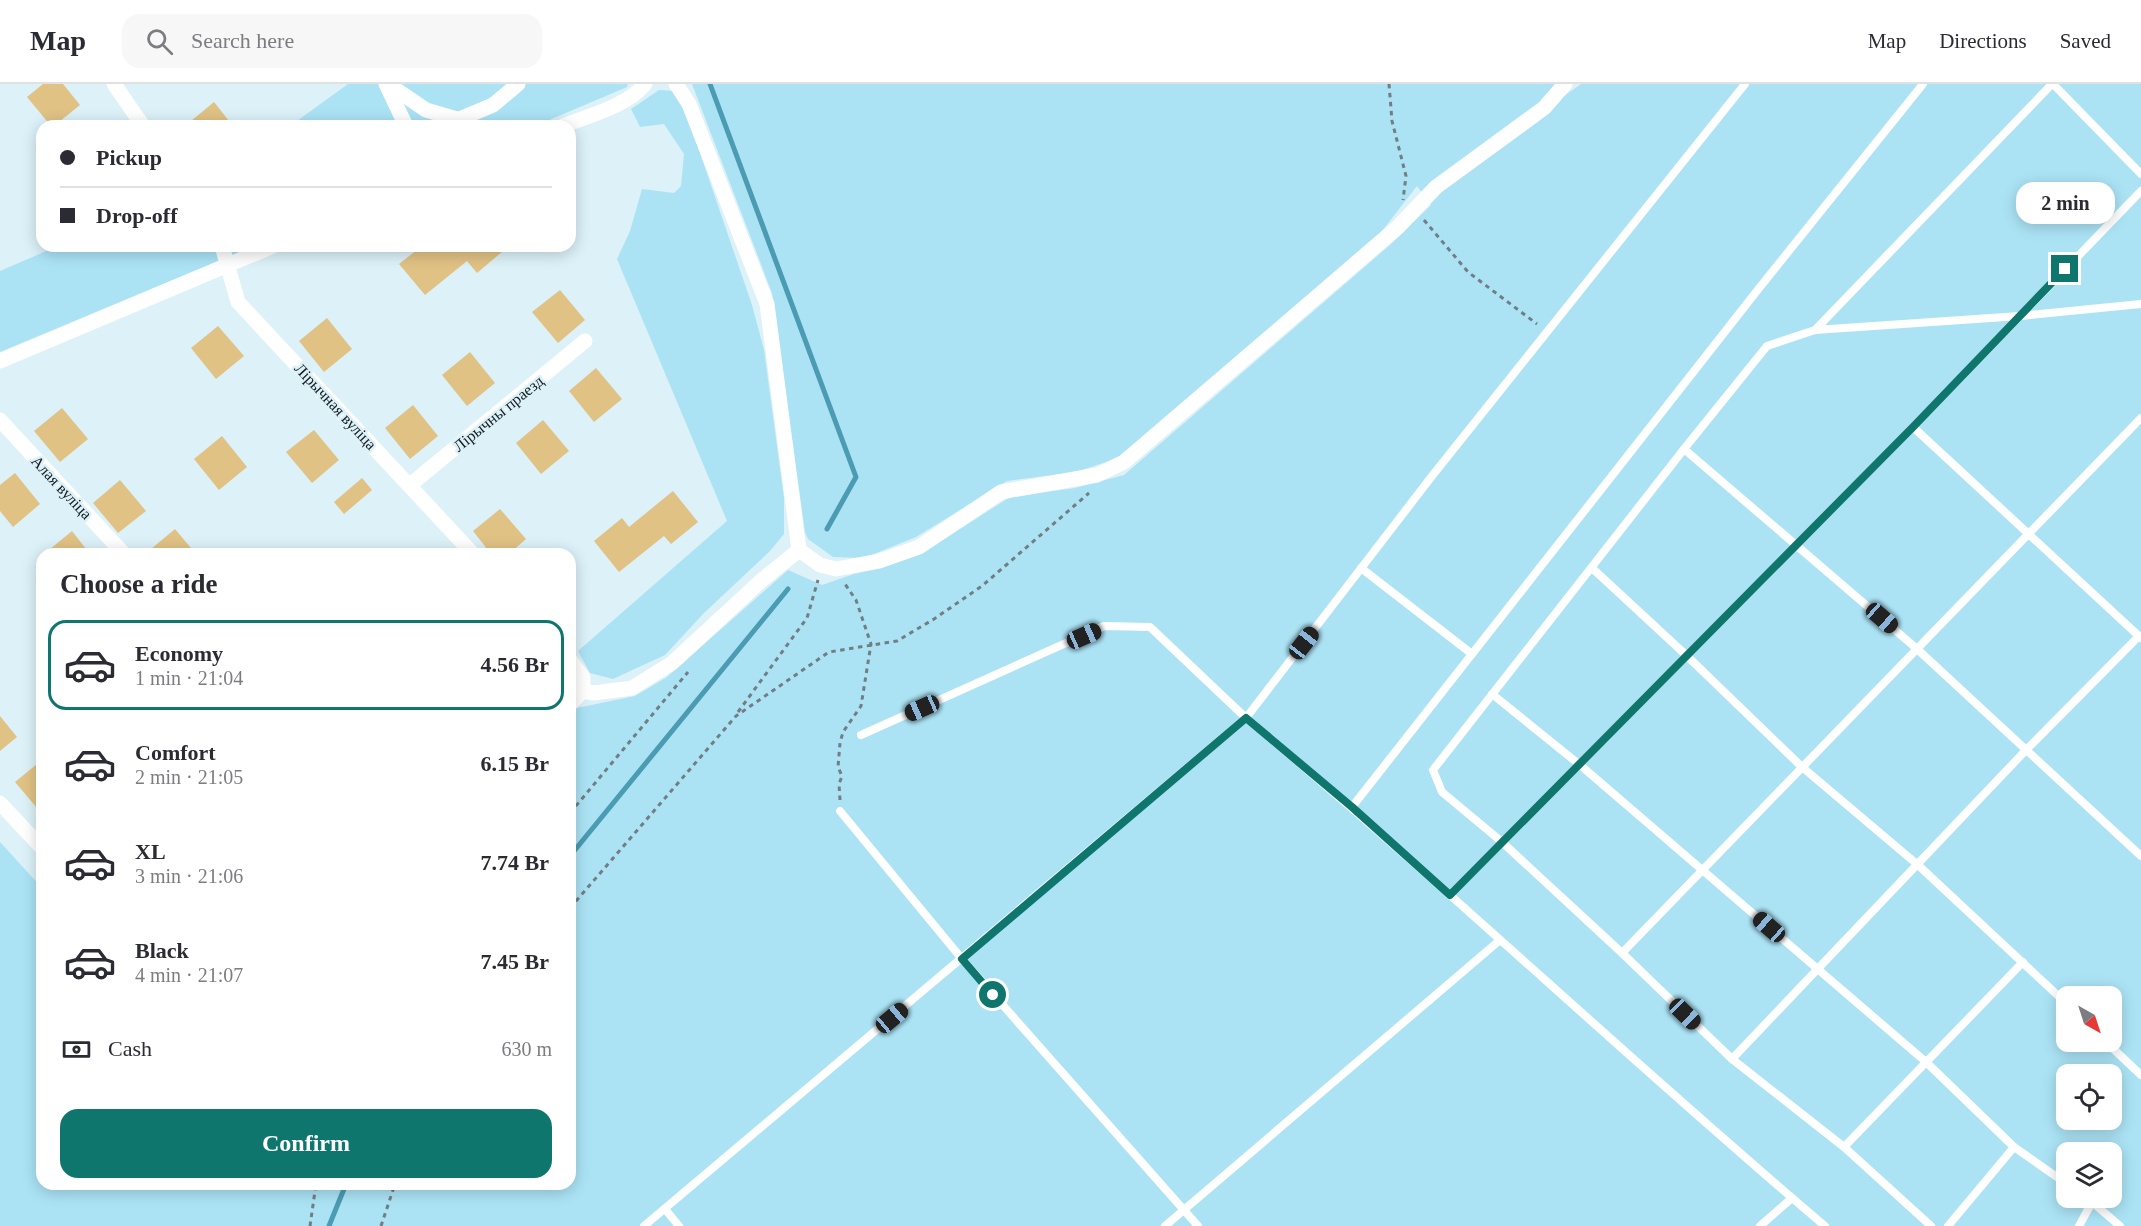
<!DOCTYPE html>
<html lang="en">
<head>
<meta charset="utf-8">
<style>
	:root { --surface:#fff; --page:#f7f7f7; --text:#2b2b33; --muted:#7c7c81; --line:#e1e1e2; --accent:#0f766e }
	body { margin:0; font-family:Georgia,serif; background:var(--page); color:var(--text); height:100vh; display:flex; flex-direction:column; font-size:22px; white-space:nowrap }
	* { box-sizing:border-box; margin:0 }
	p { font-size:20px; color:var(--muted) }
	.icon { flex:none; width:33px; height:33px; fill:none; stroke:currentColor; stroke-width:2; stroke-linecap:round; stroke-linejoin:round }
	.map { position:relative; flex:1; overflow:hidden }
	.sheet { position:absolute; left:36px; top:464px; width:540px; height:642px; display:flex; flex-direction:column; background:var(--surface); border-radius:18px; box-shadow:0 3px 15px #0003 }
	.sheet>* { flex:none }
	.top-card { position:absolute; left:36px; top:36px; width:540px; height:132px; border-radius:18px; box-shadow:0 3px 15px #0003; display:grid; align-content:center; height:132px; padding:0 24px; background:var(--surface) }
	.needle { width:39px; rotate:141deg }
	.tools { position:absolute; left:2056px; top:902px; display:grid; gap:12px }
	.tools a { display:grid; place-items:center; width:66px; height:66px; border-radius:12px; background:var(--surface); box-shadow:0 3px 15px #0003; font-size:30px }
	.end { position:absolute; width:27px; height:27px; margin:-14px; border:8px solid #0f766e; background:#fff; box-shadow:0 0 0 3px #fff }
	.from { border-radius:50% }
	.bubble { position:absolute; height:42px; border-radius:18px; background:var(--surface); box-shadow:0 3px 15px #0003; font-size:20px; font-weight:800; line-height:42px; text-align:center }
	.car { position:absolute; width:18px; height:36px; margin:-18px -9px; border-radius:8px; box-shadow:0 0 4px 2px #0007; background:linear-gradient(#222 24%,#8ab4d8 0 40%,#222 0 76%,#8ab4d8 0 86%,#222 0) }
	.top-card b { display:flex; align-items:center; gap:21px; height:57px; font-size:22px }
	.top-card b+b { border-top:2px solid var(--line) }
	.top-card i { width:15px; height:15px; background:var(--text) }
	ul { padding:0; list-style:none }
	li { display:flex; align-items:center; gap:18px; height:90px; margin:0 12px 9px; padding:0 12px; border:3px solid transparent; border-radius:18px }
	li div { flex:1 }
	li b { display:block; font-size:22px }
	li em { font-style:normal; font-weight:800 }
	li.active { border-color:var(--accent) }
	li>.icon { width:54px; height:54px; stroke-width:1.5 }
	h2 { padding:0 24px; font-size:27px; line-height:72px }
	.pay { display:flex; align-items:center; gap:15px; height:66px; padding:0 24px; font-size:22px }
	.pay p { margin-inline-start:auto }
	.button { display:flex; gap:12px; margin-top:auto; padding:12px 24px }
	.button a { flex:1; height:69px; border-radius:18px; background:var(--accent); color:#fff; font-size:24px; font-weight:800; line-height:69px; text-align:center }
	header { display:flex; align-items:center; gap:36px; box-sizing:border-box; height:84px; padding:0 30px; background:var(--surface); border-bottom:2px solid var(--line) }
	header strong { font-size:28px }
	nav { display:flex; gap:33px; margin-inline-start:auto; font-size:21px }
	.search { width:420px; height:54px; background:var(--page); display:flex; align-items:center; gap:15px; box-sizing:border-box; padding:0 21px; border-radius:18px; color:var(--muted); font-size:22px }
	.map>svg:first-child { display:block }
	.green { fill:#abe3f5; fill-rule:evenodd }
	.lines { fill:none; stroke-linecap:round; stroke-linejoin:round }
	.stream { stroke:#4b9bb3; stroke-width:5 }
	.building { fill:#e1c285 }
	.path { stroke:#717e83; stroke-width:3; stroke-dasharray:4.5 4.5; stroke-linecap:butt }
	.service { stroke:#fff; stroke-width:8 }
	.minor { stroke:#fff; stroke-width:15 }
	.route { stroke:#0f766e; stroke-width:8 }
	.labels { text-anchor:middle; stroke-width:5; stroke-linejoin:round; paint-order:stroke }
	.street-label { font-size:16px; fill:#141b1e; stroke:#dcf1f8 }
</style>
</head>
<body>
<header>
<strong>Map</strong>
<div class="search"><svg class="icon" aria-label="search" viewBox="0 0 24 24"><circle cx="10" cy="10" r="6"/><path d="M15 15l6 6"/></svg>Search here</div>
<nav><a>Map</a><a>Directions</a><a>Saved</a></nav>
</header>
<div class="map">
<svg width="2141" height="1142" viewBox="0 0 2141 1142">
	<rect width="100%" height="100%" fill="#dcf1f8"/>
	<g class="green">
		<polygon points="348,0 628,0 627,3 535,42 290,42"/>
		<path d="M692 0H1558L1564 12 1581 0H2141V1142H0V758L42 804V1100H570V630L577 624 635 612 667 593 788 486 822 501 854 490 882 484 921 470 1010 413 1075 404 1124 391 1390 161 1431 121 1417 102 1382 147 1121 373 1076 388 1007 397 916 453 864 474 833 473 808 455 805 448 772 209ZM2067 912H2112V957H2067ZM2067 990H2112V1035H2067ZM2067 1068H2112V1113H2067Z"/>
		<polygon points="659,6 675,7 686,28 752,221 764,266 784,414 784,450 770,467 704,529 665,571 613,595 590,589 578,567 727,437 617,175 630,147 642,105 674,109 681,102 684,70 664,40 640,43 631,25"/>
		<polygon points="58,162 254,162 0,268 0,187"/>
	</g>
	<g class="lines">
		<g class="stream">
			<polyline points="710,0 856,393 827,445"/>
			<polyline points="570,772 788,505"/>
			<polyline points="329,1142 346,1100"/>
		</g>
	</g>
	<g class="building">
		<polygon points="43,0 63,0 80,21 54,42 51,42 27,13"/>
		<polygon points="214,18 233,42 185,42"/>
		<polygon points="422,162 509,162 477,189 467,177 425,211 399,180"/>
		<polygon points="560,206 585,236 558,259 532,228"/>
		<polygon points="327,234 352,265 324,288 299,257"/>
		<polygon points="218,242 244,272 216,295 191,264"/>
		<polygon points="470,268 495,299 467,322 442,291"/>
		<polygon points="596,284 622,315 594,338 569,307"/>
		<polygon points="413,321 438,352 410,375 385,344"/>
		<polygon points="62,324 88,355 60,378 34,347"/>
		<polygon points="543,336 569,367 541,390 516,359"/>
		<polygon points="314,346 339,376 312,399 286,368"/>
		<polygon points="222,352 247,383 219,406 194,375"/>
		<polygon points="15,389 40,420 13,443 0,427 0,401"/>
		<polygon points="362,394 372,406 344,430 334,418"/>
		<polygon points="120,396 146,427 118,449 93,419"/>
		<polygon points="673,407 698,438 671,460 664,452 619,488 594,457 622,434 629,443"/>
		<polygon points="500,425 526,455 509,470 491,470 473,447"/>
		<polygon points="175,445 196,470 145,470"/>
		<polygon points="72,447 90,470 44,470"/>
		<polygon points="0,632 17,653 0,667"/>
		<polygon points="42,676 42,730 15,698"/>
	</g>
	<g class="lines">
		<g class="path">
			<polyline points="1389,0 1392,37 1406,92 1403,116"/>
			<polyline points="1424,136 1468,188 1537,240"/>
			<polyline points="738,628 807,534 818,496"/>
			<polyline points="840,716 839,700 842,692 838,683 840,659 843,648 861,622 871,560 856,516 845,500"/>
			<polyline points="570,729 688,588"/>
			<polyline points="570,824 736,632 829,568 897,557 934,535 982,502 1089,409"/>
			<polyline points="310,1142 316,1100"/>
			<polyline points="381,1142 395,1100"/>
		</g>
		<g class="service">
			<polyline points="2053,0 2141,90"/>
			<polyline points="1815,246 2052,0"/>
			<polyline points="1913,343 2141,554"/>
			<polyline points="1684,365 1916,564 2141,772"/>
			<polyline points="1361,484 1472,570"/>
			<polyline points="1592,484 1686,571 1802,683 1918,781 2067,920"/>
			<polyline points="1492,610 1580,681 1926,978 2014,1063 2067,1100"/>
			<polyline points="861,651 1104,542 1150,543 1246,634 1432,392 1745,0"/>
			<polyline points="1352,723 1760,203 1923,0"/>
			<polyline points="840,727 962,875 1198,1142"/>
			<polyline points="1450,811 1913,343 2141,107"/>
			<polyline points="1622,869 2141,334"/>
			<polyline points="2105,957 2141,991"/>
			<polyline points="1732,975 2027,665 2139,552"/>
			<polyline points="1844,1063 2023,878"/>
			<polyline points="665,1125 679,1142"/>
			<path d="M644 1142 1246 634C1443 799 1629 976 1825 1142"/>
			<polyline points="1165,1142 1500,856"/>
			<polyline points="1760,1142 1792,1114"/>
			<polyline points="1931,1142 1844,1063 1732,975 1622,869 1502,758 1442,708 1433,686 1684,365 1767,262 1815,246 2020,232 2141,220"/>
			<polyline points="1948,1142 2014,1063"/>
			<polyline points="2079,1142 2092,1118 2120,1142"/>
		</g>
		<g class="minor">
			<polyline points="114,0 143,42"/>
			<polyline points="386,0 406,42"/>
			<polyline points="388,0 426,26 457,35"/>
			<polyline points="676,0 689,20 767,220 799,466"/>
			<polyline points="443,42 493,21 518,0"/>
			<path d="M563 42C589 31 626 23 645 0"/>
			<polyline points="222,162 238,218 473,470"/>
			<polyline points="0,277 273,162"/>
			<polyline points="0,336 124,470"/>
			<polyline points="410,401 585,257"/>
			<polyline points="570,576 583,593 583,607"/>
			<polyline points="583,607 594,609 632,604 672,579 762,496 799,466 820,481 836,485 879,477 919,463 1001,408 1097,391 1124,378 1398,143 1436,103 1544,24 1565,0"/>
			<polyline points="570,620 583,607"/>
			<polyline points="0,719 42,764"/>
		</g>
	</g>
	<g class="lines">
		<polyline class="route" points="993,911 962,875 1246,634 1352,723 1450,811 1913,343 2065,185"/>
	</g>
	<g class="labels">
		<g class="street-label">
			<text transform="translate(336 322) rotate(47)" y="6">Лірычная вуліца</text>
			<text transform="translate(498 329) rotate(-39)" y="6">Лірычны праезд</text>
			<text transform="translate(62 403) rotate(47)" y="6">Алая вуліца</text>
		</g>
	</g>
</svg>
<div class="tools">
<a><svg class="needle" viewBox="-14 -14 28 28"><path d="M0-13l5 13h-10z" fill="#e53935"/><path d="M0 13l5-13h-10z" fill="#7c7c81"/></svg></a>
<a><svg class="icon" aria-label="locate" viewBox="0 0 24 24"><circle cx="12" cy="12" r="6"/><path d="M12 2v4M12 18v4M2 12h4M18 12h4"/></svg></a>
<a><svg class="icon" aria-label="layers" viewBox="0 0 24 24"><path d="M12 4l9 5-9 5-9-5zM3 14l9 5 9-5"/></svg></a>
</div>
<i class="end from" style="left:993px;top:911px"></i>
<i class="end" style="left:2065px;top:185px"></i>
<div class="bubble" style="left:2016px;top:98px;width:99px">2 min</div>
<i class="car" style="left:1882px;top:534px;rotate:131deg"></i>
<i class="car" style="left:1084px;top:552px;rotate:66deg"></i>
<i class="car" style="left:1304px;top:559px;rotate:38deg"></i>
<i class="car" style="left:922px;top:624px;rotate:246deg"></i>
<i class="car" style="left:1769px;top:843px;rotate:311deg"></i>
<i class="car" style="left:1685px;top:930px;rotate:134deg"></i>
<i class="car" style="left:892px;top:934px;rotate:50deg"></i>
<div class="top-card">
<b><i class="from"></i>Pickup</b>
<b><i></i>Drop-off</b>
</div>
<section class="sheet">
<h2>Choose a ride</h2>
<ul>
<li class="active"><svg class="icon" aria-label="car" viewBox="0 0 24 24"><path d="M5 17H2v-5l4-1 3-4h7l3 4 3 1v5h-3M9 17h6M6 11h13"/><circle cx="7" cy="17" r="2"/><circle cx="17" cy="17" r="2"/></svg><div><b>Economy</b><p>1 min · 21:04</p></div><em>4.56 Br</em></li>
<li><svg class="icon" aria-label="car" viewBox="0 0 24 24"><path d="M5 17H2v-5l4-1 3-4h7l3 4 3 1v5h-3M9 17h6M6 11h13"/><circle cx="7" cy="17" r="2"/><circle cx="17" cy="17" r="2"/></svg><div><b>Comfort</b><p>2 min · 21:05</p></div><em>6.15 Br</em></li>
<li><svg class="icon" aria-label="car" viewBox="0 0 24 24"><path d="M5 17H2v-5l4-1 3-4h7l3 4 3 1v5h-3M9 17h6M6 11h13"/><circle cx="7" cy="17" r="2"/><circle cx="17" cy="17" r="2"/></svg><div><b>XL</b><p>3 min · 21:06</p></div><em>7.74 Br</em></li>
<li><svg class="icon" aria-label="car" viewBox="0 0 24 24"><path d="M5 17H2v-5l4-1 3-4h7l3 4 3 1v5h-3M9 17h6M6 11h13"/><circle cx="7" cy="17" r="2"/><circle cx="17" cy="17" r="2"/></svg><div><b>Black</b><p>4 min · 21:07</p></div><em>7.45 Br</em></li>
</ul>
<div class="pay"><svg class="icon" aria-label="cash" viewBox="0 0 24 24"><path d="M3 7h18v10H3z"/><circle cx="12" cy="12" r="2"/></svg>Cash<p>630 m</p></div>
<div class="button"><a>Confirm</a></div>
</section>
</div>
</body>
</html>
